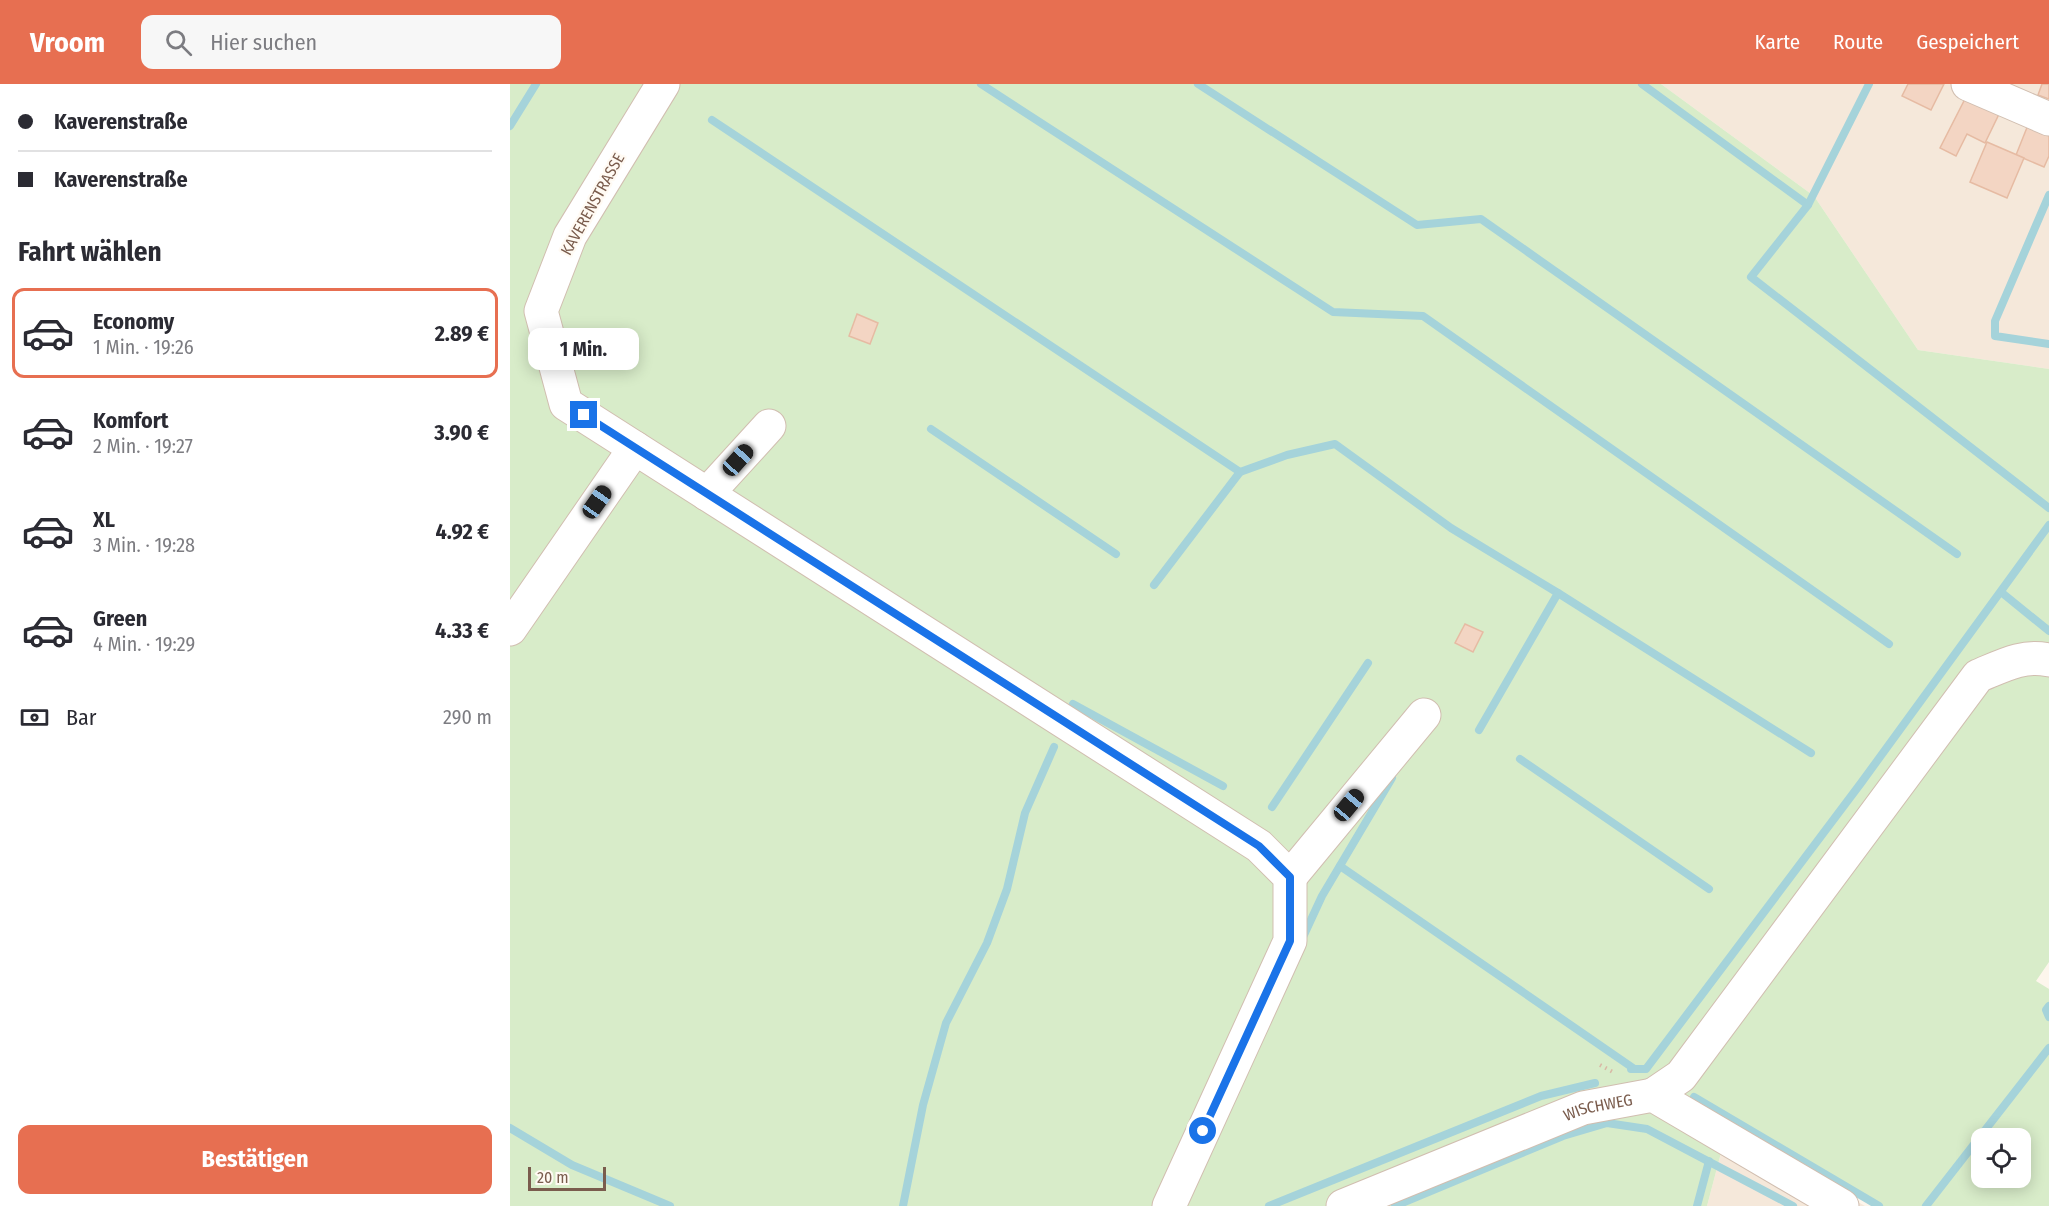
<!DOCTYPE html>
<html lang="de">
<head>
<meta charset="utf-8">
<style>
	:root { --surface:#fff; --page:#f7f7f7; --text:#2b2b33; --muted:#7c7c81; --line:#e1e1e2; --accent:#e76f51 }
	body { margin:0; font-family:"Fira Sans Condensed",sans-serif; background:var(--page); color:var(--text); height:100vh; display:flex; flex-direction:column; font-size:22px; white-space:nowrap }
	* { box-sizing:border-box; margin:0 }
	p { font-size:20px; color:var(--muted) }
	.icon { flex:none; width:33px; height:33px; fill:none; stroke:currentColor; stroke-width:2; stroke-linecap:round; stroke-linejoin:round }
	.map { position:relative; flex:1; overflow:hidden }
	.panel { display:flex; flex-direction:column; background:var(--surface); width:510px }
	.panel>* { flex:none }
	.top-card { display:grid; align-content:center; height:132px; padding:0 18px; background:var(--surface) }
	.controls { position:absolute; left:1461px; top:1044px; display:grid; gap:12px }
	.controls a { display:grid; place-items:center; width:60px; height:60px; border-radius:12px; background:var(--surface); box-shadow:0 3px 15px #0003; font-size:30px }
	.scale { position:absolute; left:18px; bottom:15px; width:78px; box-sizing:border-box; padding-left:6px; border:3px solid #7a5c4d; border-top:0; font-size:16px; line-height:21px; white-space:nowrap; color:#7a5c4d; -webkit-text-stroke:4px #fffaf3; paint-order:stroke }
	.end { position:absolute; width:27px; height:27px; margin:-14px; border:8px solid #1a73e8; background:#fff; box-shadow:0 0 0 3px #fff }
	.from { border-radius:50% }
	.bubble { position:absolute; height:42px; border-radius:12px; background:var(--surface); box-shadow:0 3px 15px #0003; font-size:20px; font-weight:700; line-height:42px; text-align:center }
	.car { position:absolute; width:18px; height:36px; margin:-18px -9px; border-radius:8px; box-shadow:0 0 4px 2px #0007; background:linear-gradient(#222 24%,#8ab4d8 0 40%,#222 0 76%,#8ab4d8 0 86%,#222 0) }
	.top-card b { display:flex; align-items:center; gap:21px; height:57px; font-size:22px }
	.top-card b+b { border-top:2px solid var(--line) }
	.top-card i { width:15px; height:15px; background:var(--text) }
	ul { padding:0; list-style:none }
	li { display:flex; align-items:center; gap:18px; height:90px; margin:0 12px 9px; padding:0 6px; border:3px solid transparent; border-radius:12px }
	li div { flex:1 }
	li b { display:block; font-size:22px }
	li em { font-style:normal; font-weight:700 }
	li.on { border-color:var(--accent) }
	li>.icon { width:54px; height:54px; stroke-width:1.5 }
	h2 { padding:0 18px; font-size:27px; line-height:72px }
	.pay { display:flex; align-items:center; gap:15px; height:66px; padding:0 18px; font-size:22px }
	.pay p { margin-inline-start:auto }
	.cta { display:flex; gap:12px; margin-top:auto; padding:12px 18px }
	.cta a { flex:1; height:69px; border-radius:12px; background:var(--accent); color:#fff; font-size:24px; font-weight:700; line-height:69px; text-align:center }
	header { display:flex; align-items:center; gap:36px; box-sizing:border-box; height:84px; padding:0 30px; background:var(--accent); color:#fff }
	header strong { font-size:28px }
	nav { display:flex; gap:33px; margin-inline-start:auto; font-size:21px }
	.search { width:420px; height:54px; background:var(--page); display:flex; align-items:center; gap:15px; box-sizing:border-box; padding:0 21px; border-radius:12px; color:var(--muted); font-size:22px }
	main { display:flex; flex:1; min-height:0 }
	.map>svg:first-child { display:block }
	.residential { fill:#f5e8da }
	.green { fill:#d8ecc9; fill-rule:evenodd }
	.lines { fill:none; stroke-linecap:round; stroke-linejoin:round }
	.stream { stroke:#a5d3da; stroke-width:8 }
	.building { fill:#f3d5c3; stroke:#e6bba3; stroke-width:1.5 }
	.minor-casing { stroke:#d1beb0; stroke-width:35 }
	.path { stroke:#d9b8a5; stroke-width:4; stroke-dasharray:1.5 4.5; stroke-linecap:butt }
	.minor { stroke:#fff; stroke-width:33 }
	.route { stroke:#1a73e8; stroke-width:8 }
	.labels { text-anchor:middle; stroke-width:4.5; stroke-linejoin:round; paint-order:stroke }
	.street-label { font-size:16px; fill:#7a5c4d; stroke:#fffaf3 }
</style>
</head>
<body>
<header>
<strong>Vroom</strong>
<div class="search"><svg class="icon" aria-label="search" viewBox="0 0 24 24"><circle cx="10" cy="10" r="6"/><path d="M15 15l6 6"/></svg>Hier suchen</div>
<nav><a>Karte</a><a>Route</a><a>Gespeichert</a></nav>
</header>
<main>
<section class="panel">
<div class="top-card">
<b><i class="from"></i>Kaverenstraße</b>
<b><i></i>Kaverenstraße</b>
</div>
<h2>Fahrt wählen</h2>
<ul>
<li class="on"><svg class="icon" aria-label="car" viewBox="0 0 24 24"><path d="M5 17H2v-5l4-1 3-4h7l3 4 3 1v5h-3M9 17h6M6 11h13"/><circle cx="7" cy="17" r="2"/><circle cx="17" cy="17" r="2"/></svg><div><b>Economy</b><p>1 Min. · 19:26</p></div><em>2.89 €</em></li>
<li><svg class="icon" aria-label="car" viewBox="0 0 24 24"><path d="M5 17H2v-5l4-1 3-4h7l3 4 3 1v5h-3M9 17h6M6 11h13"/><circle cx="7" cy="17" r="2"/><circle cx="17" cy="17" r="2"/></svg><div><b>Komfort</b><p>2 Min. · 19:27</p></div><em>3.90 €</em></li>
<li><svg class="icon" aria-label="car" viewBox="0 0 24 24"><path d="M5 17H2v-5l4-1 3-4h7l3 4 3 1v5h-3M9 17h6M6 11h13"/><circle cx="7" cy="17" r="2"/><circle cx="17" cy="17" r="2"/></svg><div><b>XL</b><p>3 Min. · 19:28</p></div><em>4.92 €</em></li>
<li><svg class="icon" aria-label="car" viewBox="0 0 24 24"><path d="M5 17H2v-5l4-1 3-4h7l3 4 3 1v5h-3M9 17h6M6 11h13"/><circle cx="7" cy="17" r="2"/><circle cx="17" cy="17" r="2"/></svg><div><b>Green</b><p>4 Min. · 19:29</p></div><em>4.33 €</em></li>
</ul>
<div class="pay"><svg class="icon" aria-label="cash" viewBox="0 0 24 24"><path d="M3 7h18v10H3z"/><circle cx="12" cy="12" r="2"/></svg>Bar<p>290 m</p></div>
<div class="cta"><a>Bestätigen</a></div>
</section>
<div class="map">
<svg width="1539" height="1122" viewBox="0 0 1539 1122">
	<rect width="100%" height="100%" fill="#fdf6ec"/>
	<g class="residential">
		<polygon points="1151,0 1539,0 1539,285 1408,266 1304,112"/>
		<polygon points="1217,1046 1355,1122 1197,1122"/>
	</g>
	<path class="green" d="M0 0H1151L1304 112 1408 266 1539 285V878L1526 897 1539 905V1122H1373L1217 1046 1197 1122H0ZM1472 1054H1510V1094H1472Z"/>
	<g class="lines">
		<g class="stream">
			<polyline points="471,0 823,228 913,232 1379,560"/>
			<polyline points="688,0 907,141 971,135 1447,470"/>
			<polyline points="1132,0 1298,121"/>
			<polyline points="1359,0 1298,121 1241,193 1539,424"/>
			<polyline points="202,36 730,388 777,371 825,360 941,444 1048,509 969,646"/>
			<polyline points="0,42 26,0"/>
			<polyline points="1539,111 1485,237 1485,252 1539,260"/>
			<polyline points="421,345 606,470"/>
			<polyline points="644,501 730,388"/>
			<polyline points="1491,508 1539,547"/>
			<polyline points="1048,509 1301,669"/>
			<polyline points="563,620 713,702"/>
			<polyline points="1010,675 1199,805"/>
			<polyline points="762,723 858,579"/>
			<polyline points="830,782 1123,984"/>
			<polyline points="793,853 812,812 882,694"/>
			<polyline points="1539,922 1536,926 1539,933"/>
			<polyline points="1121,985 1136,985 1351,699 1539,441"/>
			<polyline points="1184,1013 1369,1122"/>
			<polyline points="0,1044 62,1081 160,1122"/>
			<polyline points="393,1122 413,1021 436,939 477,859 497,805 515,729 544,663"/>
			<polyline points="759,1122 1031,1012 1085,999"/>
			<polyline points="885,1122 1053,1052 1097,1039 1137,1045 1283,1122"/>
			<polyline points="1187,1122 1199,1077"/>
			<polyline points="1416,1122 1539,964"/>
		</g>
	</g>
	<g class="building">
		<polygon points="1398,0 1434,0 1421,26 1392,12"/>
		<polygon points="1532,0 1539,0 1539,15 1528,11"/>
		<polygon points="1457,11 1490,28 1475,59 1457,50 1446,72 1430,64"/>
		<polygon points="1518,41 1539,50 1539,72 1534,83 1506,71"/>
		<polygon points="1477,58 1514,74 1497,114 1460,98"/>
		<polygon points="347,230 368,239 360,260 339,252"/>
		<polygon points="955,540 973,548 963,568 945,559"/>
	</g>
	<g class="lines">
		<g class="minor-casing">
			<g id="minor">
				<polyline points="153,0 60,152 31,227 56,320 749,762 780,793 780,857 659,1122"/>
				<polyline points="1458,0 1539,35"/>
				<polyline points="197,410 259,342"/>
				<polyline points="0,545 125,364"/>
				<polyline points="780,793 914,631"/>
				<path d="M1143 1011 1171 992 1468 592C1492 582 1513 570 1539 576"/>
				<path id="s1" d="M833 1122 1073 1024 1143 1011 1332 1122"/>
			</g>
		</g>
		<polyline class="path" points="1090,981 1103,988"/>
		<use href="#minor" class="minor"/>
	</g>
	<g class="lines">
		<polyline class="route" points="74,331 749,762 780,793 780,857 693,1047"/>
	</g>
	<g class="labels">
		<g class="street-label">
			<text transform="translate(82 120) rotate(-61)" y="6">KAVERENSTRASSE</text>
			<text dy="6" stroke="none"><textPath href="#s1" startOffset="274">WISCHWEG</textPath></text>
		</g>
	</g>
</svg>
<div class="controls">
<a><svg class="icon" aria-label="locate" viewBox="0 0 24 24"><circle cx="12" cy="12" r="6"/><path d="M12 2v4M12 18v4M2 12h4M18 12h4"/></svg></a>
</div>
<div class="scale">20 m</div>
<i class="end from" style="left:693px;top:1047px"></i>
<i class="end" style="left:74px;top:331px"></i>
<div class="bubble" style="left:18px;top:244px;width:111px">1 Min.</div>
<i class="car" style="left:228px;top:376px;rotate:42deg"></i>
<i class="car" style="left:87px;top:418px;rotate:35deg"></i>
<i class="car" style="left:839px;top:721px;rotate:40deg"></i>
</div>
</main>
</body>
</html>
